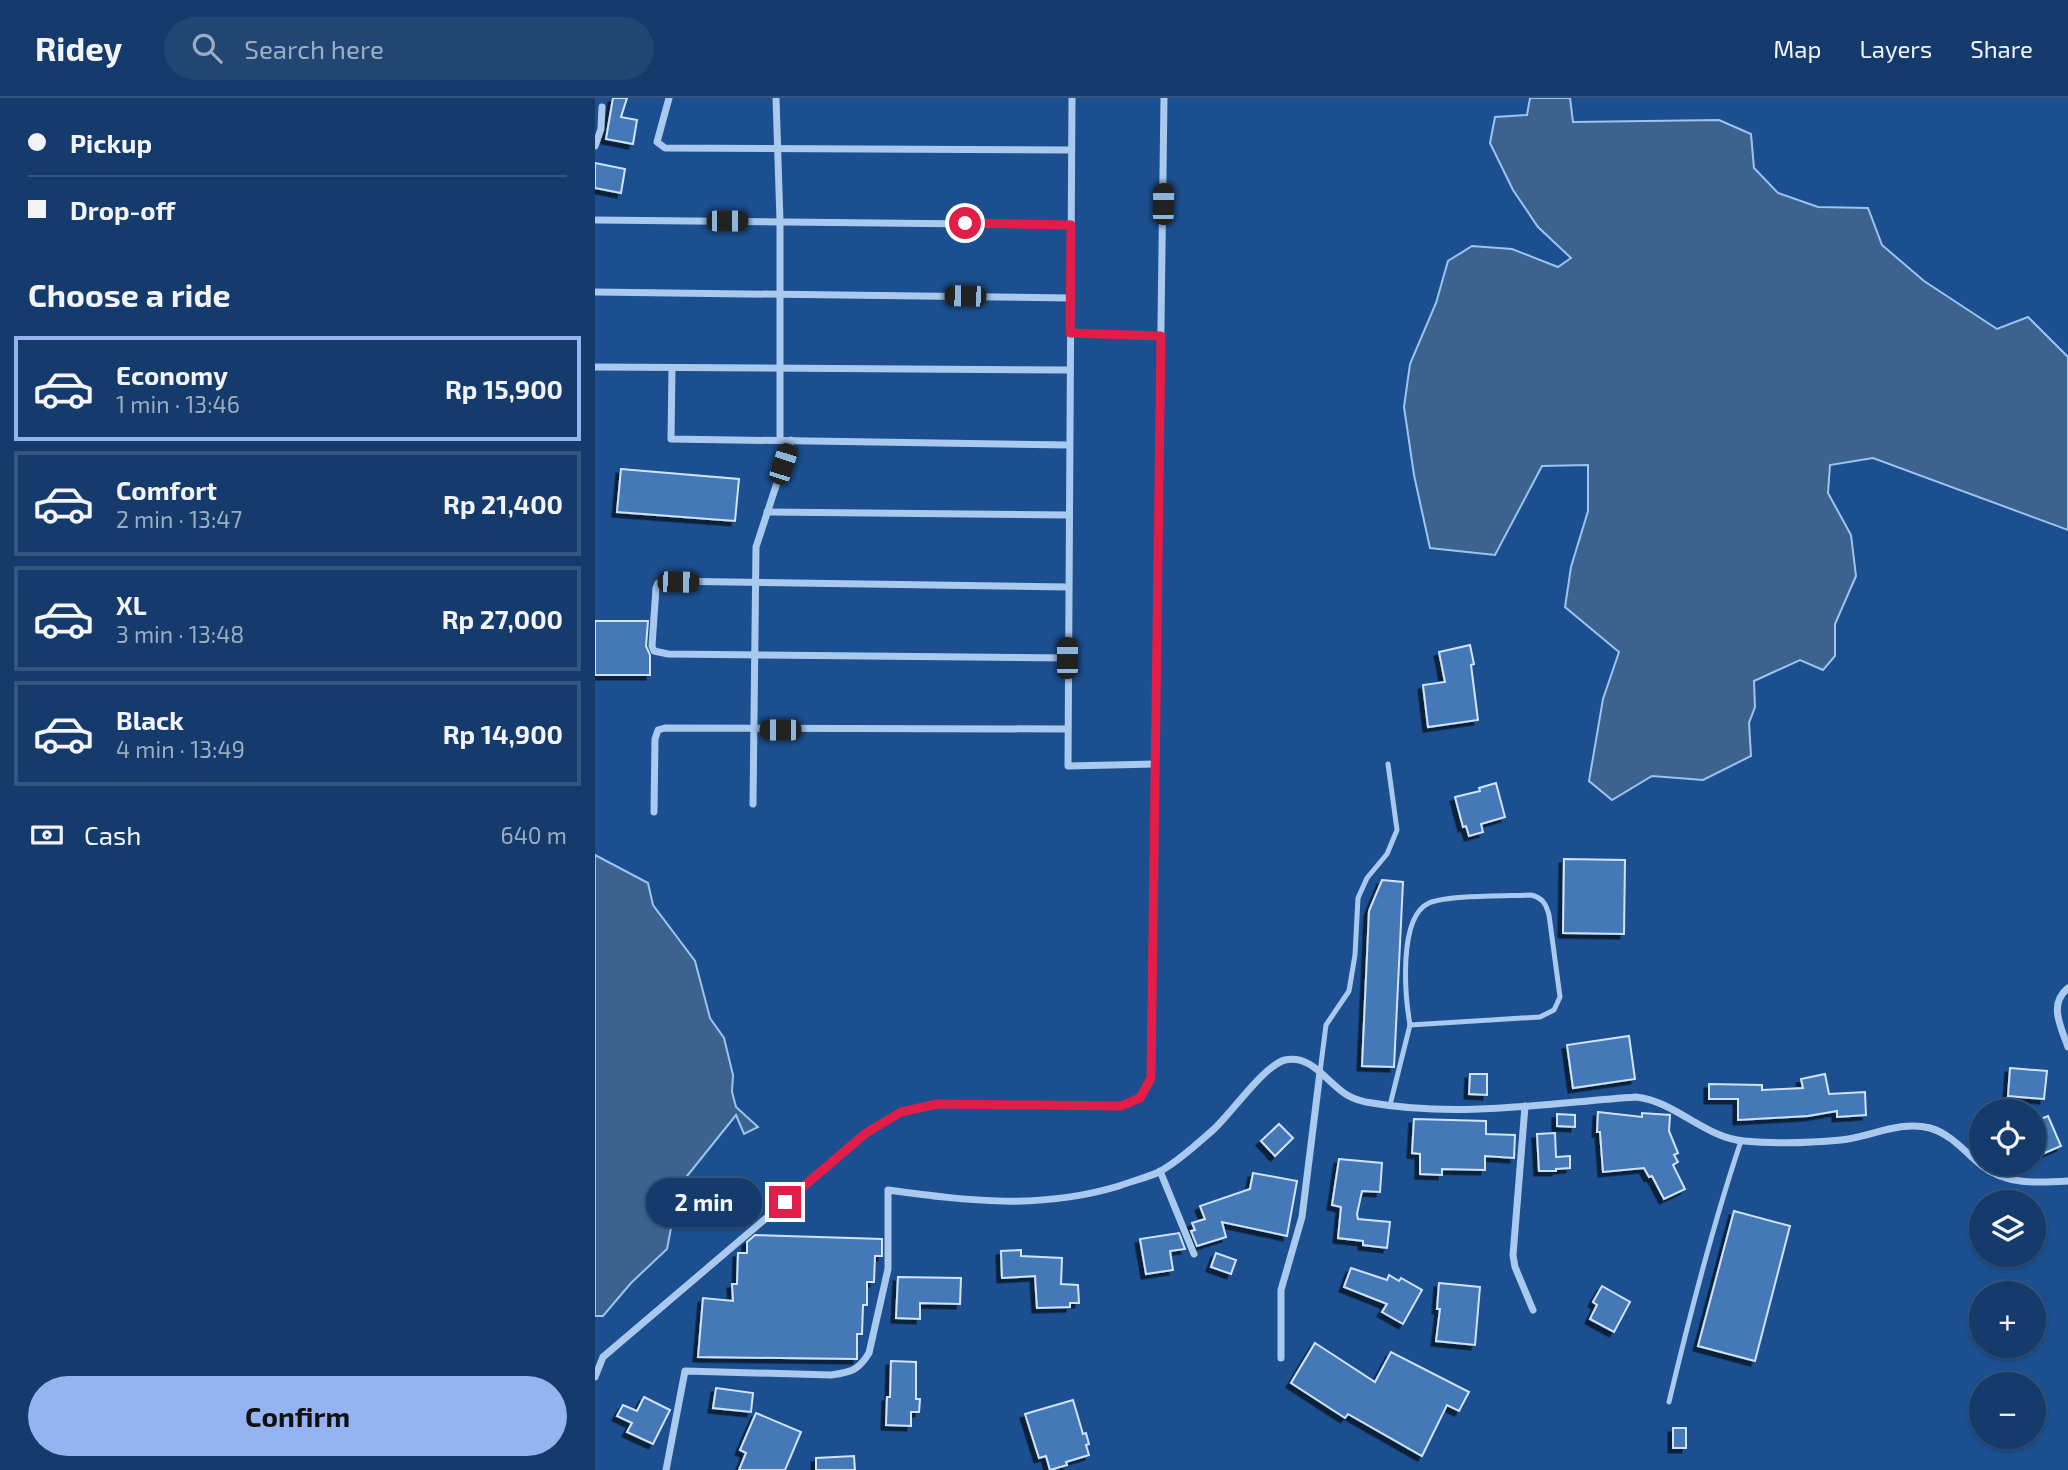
<!DOCTYPE html>
<html lang="en">
<head>
<meta charset="utf-8">
<style>
	:root { --surface:#143b6b; --page:#214673; --text:#f1f3f6; --muted:#9dadc1; --line:#33557e; --accent:#95b2f1 }
	body { margin:0; font-family:"Exo 2",sans-serif; background:var(--page); color:var(--text); height:100vh; display:flex; flex-direction:column; font-size:26px; white-space:nowrap }
	* { box-sizing:border-box; margin:0 }
	p { font-size:23px; color:var(--muted) }
	.icon { flex:none; width:38px; height:38px; fill:none; stroke:currentColor; stroke-width:2; stroke-linecap:round; stroke-linejoin:round }
	.map { position:relative; flex:1; overflow:hidden }
	.drawer { display:flex; flex-direction:column; background:var(--surface); width:595px }
	.drawer>* { flex:none }
	.guide { display:grid; align-content:center; height:154px; padding:0 28px; background:var(--surface) }
	.fabs { position:absolute; left:1374px; top:1001px; display:grid; gap:14px }
	.fabs a { display:grid; place-items:center; width:77px; height:77px; border-radius:50%; background:var(--surface); box-shadow:0 2px 5px #0004,0 0 0 2px var(--line); font-size:35px }
	.end { position:absolute; width:32px; height:32px; margin:-16px; border:9px solid #e11d48; background:#fff; box-shadow:0 0 0 4px #fff }
	.from { border-radius:50% }
	.bubble { position:absolute; height:49px; border-radius:24px; background:var(--surface); box-shadow:0 2px 5px #0004,0 0 0 2px var(--line); font-size:23px; font-weight:700; line-height:49px; text-align:center }
	.car { position:absolute; width:21px; height:42px; margin:-21px -10px; border-radius:9px; box-shadow:0 0 5px 2px #0007; background:linear-gradient(#222 24%,#8ab4d8 0 40%,#222 0 76%,#8ab4d8 0 86%,#222 0) }
	.guide b { display:flex; align-items:center; gap:24px; height:66px; font-size:26px }
	.guide b+b { border-top:2px solid var(--line) }
	.guide i { width:18px; height:18px; background:var(--text) }
	ul { padding:0; list-style:none }
	li { display:flex; align-items:center; gap:21px; height:105px; margin:0 14px 10px; padding:0 14px; border:4px solid var(--line); border-radius:0px }
	li div { flex:1 }
	li b { display:block; font-size:26px }
	li em { font-style:normal; font-weight:700 }
	li.selected { border-color:var(--accent) }
	li>.icon { width:63px; height:63px; stroke-width:1.5 }
	h2 { padding:0 28px; font-size:32px; line-height:84px }
	.pay { display:flex; align-items:center; gap:18px; height:77px; padding:0 28px; font-size:26px }
	.pay p { margin-inline-start:auto }
	.primary-button { display:flex; gap:14px; margin-top:auto; padding:14px 28px }
	.primary-button a { flex:1; height:80px; border-radius:42px; background:var(--accent); color:#111; font-size:28px; font-weight:700; line-height:80px; text-align:center }
	header { display:flex; align-items:center; gap:42px; box-sizing:border-box; height:98px; padding:0 35px; background:var(--surface); border-bottom:2px solid var(--line) }
	header strong { font-size:33px }
	nav { display:flex; gap:38px; margin-inline-start:auto; font-size:24px }
	.search { width:490px; height:63px; background:var(--page); display:flex; align-items:center; gap:18px; box-sizing:border-box; padding:0 24px; border-radius:38px; color:var(--muted); font-size:26px }
	main { display:flex; flex:1; min-height:0 }
	.map>svg:first-child { display:block }
	.water { fill:#3c6290; stroke:#9cc4f0; stroke-width:2 }
	.building { fill:#4478b7; stroke:#cfe3fa; stroke-width:2; filter:url(#shadow) }
	.lines { fill:none; stroke-linecap:round; stroke-linejoin:round }
	.service { stroke:#a9c9ee; stroke-width:5 }
	.minor { stroke:#a9c9ee; stroke-width:7 }
	.route { stroke:#e11d48; stroke-width:9 }
</style>
</head>
<body>
<header>
<strong>Ridey</strong>
<div class="search"><svg class="icon" aria-label="search" viewBox="0 0 24 24"><circle cx="10" cy="10" r="6"/><path d="M15 15l6 6"/></svg>Search here</div>
<nav><a>Map</a><a>Layers</a><a>Share</a></nav>
</header>
<main>
<section class="drawer">
<div class="guide">
<b><i class="from"></i>Pickup</b>
<b><i></i>Drop-off</b>
</div>
<h2>Choose a ride</h2>
<ul>
<li class="selected"><svg class="icon" aria-label="car" viewBox="0 0 24 24"><path d="M5 17H2v-5l4-1 3-4h7l3 4 3 1v5h-3M9 17h6M6 11h13"/><circle cx="7" cy="17" r="2"/><circle cx="17" cy="17" r="2"/></svg><div><b>Economy</b><p>1 min · 13:46</p></div><em>Rp 15,900</em></li>
<li><svg class="icon" aria-label="car" viewBox="0 0 24 24"><path d="M5 17H2v-5l4-1 3-4h7l3 4 3 1v5h-3M9 17h6M6 11h13"/><circle cx="7" cy="17" r="2"/><circle cx="17" cy="17" r="2"/></svg><div><b>Comfort</b><p>2 min · 13:47</p></div><em>Rp 21,400</em></li>
<li><svg class="icon" aria-label="car" viewBox="0 0 24 24"><path d="M5 17H2v-5l4-1 3-4h7l3 4 3 1v5h-3M9 17h6M6 11h13"/><circle cx="7" cy="17" r="2"/><circle cx="17" cy="17" r="2"/></svg><div><b>XL</b><p>3 min · 13:48</p></div><em>Rp 27,000</em></li>
<li><svg class="icon" aria-label="car" viewBox="0 0 24 24"><path d="M5 17H2v-5l4-1 3-4h7l3 4 3 1v5h-3M9 17h6M6 11h13"/><circle cx="7" cy="17" r="2"/><circle cx="17" cy="17" r="2"/></svg><div><b>Black</b><p>4 min · 13:49</p></div><em>Rp 14,900</em></li>
</ul>
<div class="pay"><svg class="icon" aria-label="cash" viewBox="0 0 24 24"><path d="M3 7h18v10H3z"/><circle cx="12" cy="12" r="2"/></svg>Cash<p>640 m</p></div>
<div class="primary-button"><a>Confirm</a></div>
</section>
<div class="map">
<svg width="1473" height="1372" viewBox="0 0 1473 1372">
	<defs>
		<filter id="shadow"><feDropShadow dx="-4.5" dy="4.5" stdDeviation="0" flood-color="#0009"/></filter>
	</defs>
	<rect width="100%" height="100%" fill="#1b4f8f"/>
	<g class="water">
		<polygon points="935,0 975,0 978,24 1124,22 1156,36 1159,70 1183,95 1223,109 1273,110 1287,147 1329,183 1402,231 1433,219 1473,259 1473,432 1278,360 1235,367 1233,395 1256,437 1261,478 1240,526 1240,558 1228,572 1205,562 1159,583 1160,609 1154,625 1156,658 1108,682 1057,678 1017,702 994,683 1008,601 1024,554 970,509 976,469 993,413 993,367 947,368 900,457 835,450 819,377 809,309 815,266 841,205 853,163 877,148 917,151 963,169 976,160 943,129 918,92 895,45 900,19 932,17"/>
		<polygon points="0,757 53,785 58,807 100,863 115,920 129,940 138,977 137,994 141,1009 163,1029 149,1036 141,1017 84,1088 72,1151 36,1185 8,1218 0,1218"/>
	</g>
	<g class="building">
		<polygon points="18,0 32,0 26,19 42,22 38,46 11,41"/>
		<polygon points="0,65 30,71 26,95 0,90"/>
		<polygon points="26,371 144,381 140,423 22,414"/>
		<polygon points="0,523 53,523 51,548 55,557 55,577 0,577"/>
		<polygon points="875,547 879,566 876,567 883,622 833,629 828,587 850,584 844,554"/>
		<polygon points="901,685 910,719 886,726 888,734 874,738 871,728 868,729 860,699 885,693 884,690"/>
		<polygon points="969,761 1030,762 1029,836 968,835"/>
		<polygon points="787,782 808,784 799,969 767,968 774,813"/>
		<polygon points="1034,938 1040,981 978,990 972,947"/>
		<polygon points="1415,970 1452,973 1449,1001 1413,998"/>
		<polygon points="875,976 892,976 892,997 874,996"/>
		<polygon points="1230,976 1234,996 1270,994 1271,1017 1242,1019 1242,1013 1213,1018 1143,1022 1143,1001 1114,1001 1114,986 1167,987 1167,992 1208,990 1206,981"/>
		<polygon points="1003,1014 1047,1019 1047,1015 1075,1017 1074,1033 1083,1055 1079,1057 1083,1064 1078,1067 1090,1091 1069,1101 1057,1078 1054,1079 1049,1070 1008,1074 1005,1034 1002,1034"/>
		<polygon points="962,1016 980,1017 980,1029 962,1028"/>
		<polygon points="1453,1018 1466,1048 1438,1060 1438,1024"/>
		<polygon points="819,1021 891,1023 891,1036 920,1037 919,1060 890,1058 890,1072 847,1071 847,1077 825,1076 825,1056 817,1055"/>
		<polygon points="684,1026 698,1040 680,1058 666,1043"/>
		<polygon points="960,1035 961,1059 975,1058 975,1070 961,1071 961,1073 944,1073 942,1036"/>
		<polygon points="744,1061 787,1065 785,1094 767,1093 762,1116 763,1121 795,1124 792,1150 768,1147 768,1143 743,1140 746,1109 737,1107"/>
		<polygon points="658,1075 702,1083 692,1138 627,1124 631,1139 602,1148 596,1133 600,1132 597,1125 610,1121 605,1108 655,1091"/>
		<polygon points="1139,1113 1195,1128 1160,1263 1103,1248"/>
		<polygon points="584,1135 590,1151 575,1153 578,1172 551,1176 545,1141"/>
		<polygon points="160,1137 287,1141 287,1158 280,1158 279,1184 272,1184 272,1207 268,1207 267,1236 262,1236 262,1261 103,1259 108,1200 138,1203 137,1186 142,1186 143,1155 152,1155 152,1144"/>
		<polygon points="426,1152 426,1158 467,1160 466,1186 483,1187 484,1205 475,1205 475,1209 442,1210 440,1178 407,1180 406,1153"/>
		<polygon points="621,1155 641,1162 636,1176 616,1169"/>
		<polygon points="756,1170 792,1182 794,1177 804,1183 806,1180 827,1192 808,1226 787,1214 792,1206 749,1189"/>
		<polygon points="303,1179 366,1180 365,1206 325,1205 325,1221 301,1220"/>
		<polygon points="844,1185 885,1189 880,1247 841,1243 845,1211 842,1211"/>
		<polygon points="1007,1188 1035,1204 1019,1234 995,1221 1002,1207 998,1204"/>
		<polygon points="720,1245 780,1284 796,1254 874,1294 864,1313 852,1307 827,1358 753,1316 750,1320 696,1285"/>
		<polygon points="296,1263 321,1264 321,1301 325,1301 324,1314 316,1314 316,1328 291,1327 292,1299 295,1299"/>
		<polygon points="121,1290 158,1295 156,1314 118,1310"/>
		<polygon points="49,1299 75,1312 58,1346 32,1334 37,1325 22,1318 28,1307 42,1313"/>
		<polygon points="478,1302 488,1336 491,1335 494,1346 491,1347 494,1357 471,1364 472,1367 455,1372 451,1358 444,1360 430,1316"/>
		<polygon points="161,1315 206,1334 190,1372 144,1372 151,1355 145,1352"/>
		<rect x="1078" y="1330" width="13" height="20"/>
		<polygon points="259,1358 260,1372 221,1372 221,1360"/>
	</g>
	<g class="lines">
		<g class="service">
			<path d="M936 797C948 800 951 806 954 817L965 899 959 912 945 919 815 927C810 898 803 819 834 805 853 797 912 798 936 797Z"/>
			<polyline points="725,974 731,927 754,893 760,857 763,800 772,780 792,756 802,732 793,666"/>
			<polyline points="795,1007 815,927"/>
			<path d="M1074 1304C1095 1216 1117 1129 1146 1043"/>
		</g>
		<g class="minor">
			<polyline points="74,0 62,44 70,50 476,52"/>
			<polyline points="181,0 185,123 185,341"/>
			<polyline points="477,0 473,668 560,666"/>
			<polyline points="0,48 6,31 7,9"/>
			<polyline points="0,122 476,127"/>
			<polyline points="0,194 475,200"/>
			<polyline points="475,235 566,238"/>
			<polyline points="0,269 475,272"/>
			<polyline points="77,270 76,341 474,347"/>
			<polyline points="172,414 474,417"/>
			<polyline points="473,560 73,556 59,553 57,548 61,490 63,485 69,483 473,489"/>
			<polyline points="158,706 161,449 196,342"/>
			<polyline points="59,714 60,641 63,632 70,630 472,631"/>
			<path d="M1473 890C1453 906 1466 929 1473 949"/>
			<polyline points="930,1008 918,1157 920,1169 938,1212"/>
			<polyline points="565,1073 599,1156"/>
			<polyline points="686,1260 686,1192 707,1119 725,974"/>
			<polyline points="0,1279 8,1259 271,1035 306,1014 342,1006 526,1008 545,1000 556,980 569,0"/>
			<path d="M71 1372 90 1273 236 1277C256 1274 263 1273 274 1255L293 1171V1092C374 1103 444 1112 524 1088 537 1083 551 1080 564 1074 583 1064 602 1046 618 1032 637 1015 668 968 690 962 717 956 732 985 752 997 759 1001 769 1004 777 1005 864 1020 954 1005 1041 999 1080 1003 1110 1040 1149 1043 1181 1046 1214 1045 1246 1042 1275 1039 1305 1022 1335 1030 1356 1036 1370 1054 1386 1067 1410 1087 1443 1085 1473 1083"/>
		</g>
	</g>
	<g class="lines">
		<polyline class="route" points="190,1104 271,1035 306,1014 342,1006 526,1008 545,1000 556,980 566,238 475,235 476,127 370,125"/>
	</g>
</svg>
<div class="fabs">
<a><svg class="icon" aria-label="locate" viewBox="0 0 24 24"><circle cx="12" cy="12" r="6"/><path d="M12 2v4M12 18v4M2 12h4M18 12h4"/></svg></a>
<a><svg class="icon" aria-label="layers" viewBox="0 0 24 24"><path d="M12 4l9 5-9 5-9-5zM3 14l9 5 9-5"/></svg></a>
<a>+</a>
<a>−</a>
</div>
<i class="end from" style="left:370px;top:125px"></i>
<i class="end" style="left:190px;top:1104px"></i>
<div class="bubble" style="left:51px;top:1080px;width:116px">2 min</div>
<i class="car" style="left:568px;top:106px;rotate:1deg"></i>
<i class="car" style="left:132px;top:123px;rotate:90deg"></i>
<i class="car" style="left:370px;top:198px;rotate:271deg"></i>
<i class="car" style="left:188px;top:366px;rotate:18deg"></i>
<i class="car" style="left:83px;top:484px;rotate:91deg"></i>
<i class="car" style="left:472px;top:560px;rotate:0deg"></i>
<i class="car" style="left:185px;top:632px;rotate:270deg"></i>
</div>
</main>
</body>
</html>
